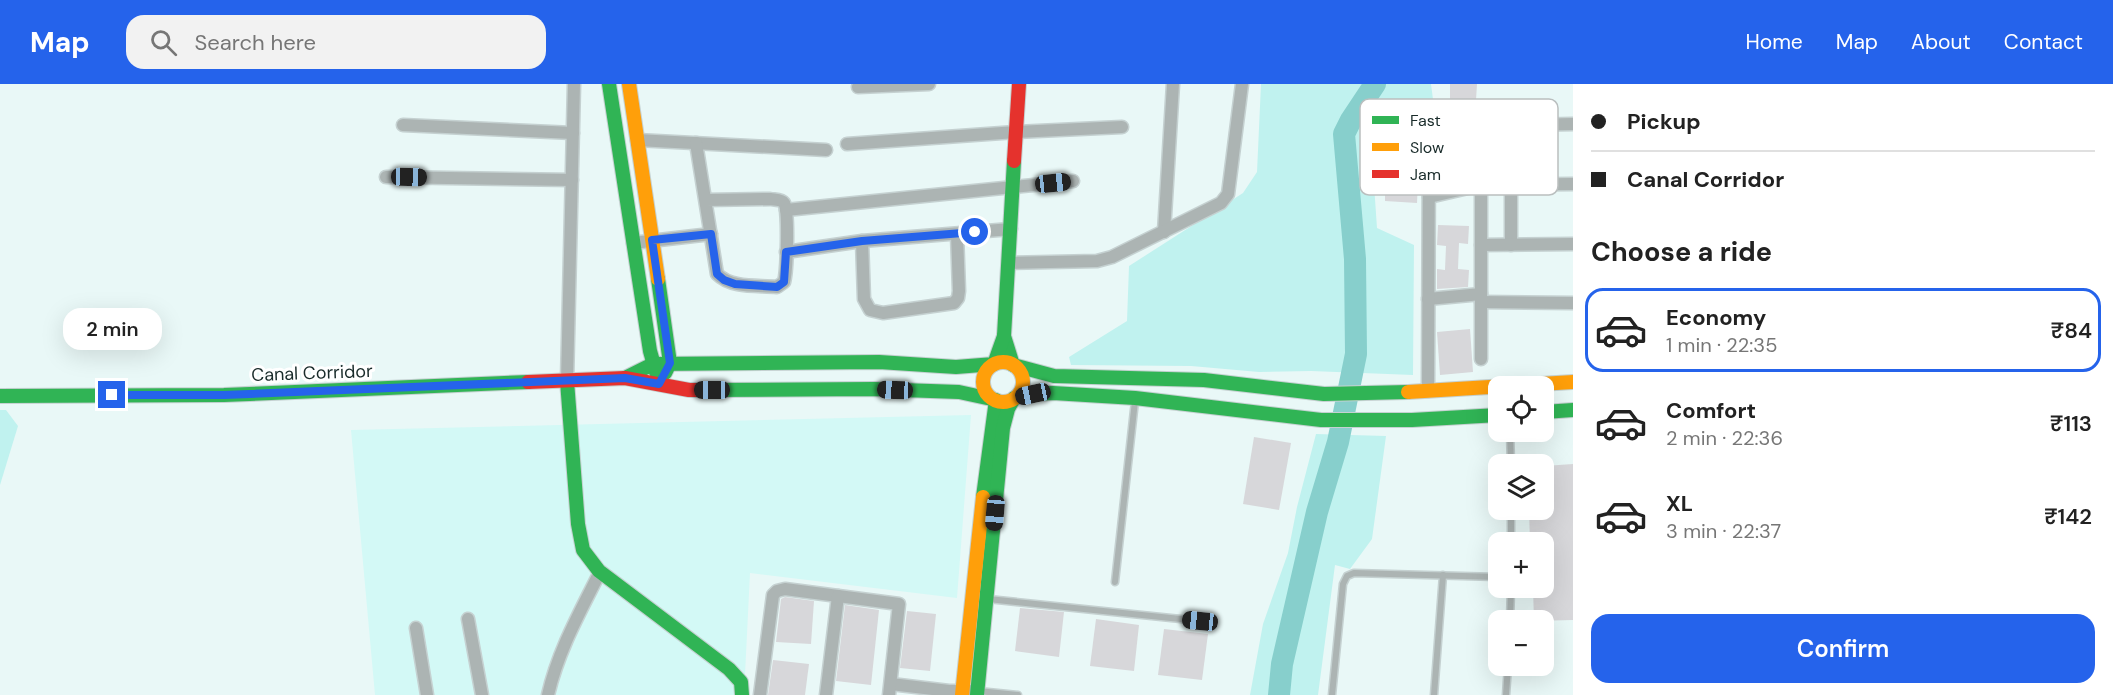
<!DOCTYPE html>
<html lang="en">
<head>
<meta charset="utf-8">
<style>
	:root { --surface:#fff; --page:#f2f2f2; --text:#222; --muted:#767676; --line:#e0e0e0; --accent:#2563eb }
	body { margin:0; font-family:"DM Sans",sans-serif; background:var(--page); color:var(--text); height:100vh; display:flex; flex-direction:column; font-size:22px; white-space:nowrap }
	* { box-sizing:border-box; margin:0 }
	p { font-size:20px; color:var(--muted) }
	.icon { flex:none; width:33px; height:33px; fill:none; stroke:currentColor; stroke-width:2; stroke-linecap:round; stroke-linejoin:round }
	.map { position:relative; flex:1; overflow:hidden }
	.side { display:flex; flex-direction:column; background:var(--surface); width:540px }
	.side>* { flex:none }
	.guide { display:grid; align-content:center; height:132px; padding:0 18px; background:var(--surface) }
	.controls { position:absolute; left:1488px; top:292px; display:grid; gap:12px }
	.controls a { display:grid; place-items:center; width:66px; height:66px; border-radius:12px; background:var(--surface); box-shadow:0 6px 24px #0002; font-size:30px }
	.end { position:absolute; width:27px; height:27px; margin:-14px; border:8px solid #2563eb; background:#fff; box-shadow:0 0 0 3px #fff }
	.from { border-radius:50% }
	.bubble { position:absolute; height:42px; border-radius:18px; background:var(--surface); box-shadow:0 6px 24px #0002; font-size:20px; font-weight:600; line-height:42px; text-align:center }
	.car { position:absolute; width:18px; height:36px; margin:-18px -9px; border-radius:8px; box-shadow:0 0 4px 2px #0007; background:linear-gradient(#222 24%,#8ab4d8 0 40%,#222 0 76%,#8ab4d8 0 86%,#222 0) }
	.guide b { display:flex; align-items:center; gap:21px; height:57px; font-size:22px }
	.guide b+b { border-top:2px solid var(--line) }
	.guide i { width:15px; height:15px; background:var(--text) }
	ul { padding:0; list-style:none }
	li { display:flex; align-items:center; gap:18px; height:84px; margin:0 12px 9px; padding:0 6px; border:3px solid transparent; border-radius:18px }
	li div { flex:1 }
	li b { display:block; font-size:22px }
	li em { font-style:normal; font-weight:600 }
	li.current { border-color:var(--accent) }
	li>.icon { width:54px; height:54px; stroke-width:1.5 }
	h2 { padding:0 18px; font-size:27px; line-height:72px }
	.cta { display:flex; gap:12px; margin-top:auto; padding:12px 18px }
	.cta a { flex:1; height:69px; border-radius:18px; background:var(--accent); color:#fff; font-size:24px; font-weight:600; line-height:69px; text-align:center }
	header { display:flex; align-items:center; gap:36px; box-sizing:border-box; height:84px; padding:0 30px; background:var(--accent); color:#fff }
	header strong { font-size:28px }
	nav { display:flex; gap:33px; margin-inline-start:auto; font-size:21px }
	.search { width:420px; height:54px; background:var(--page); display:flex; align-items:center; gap:15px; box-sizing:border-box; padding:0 21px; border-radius:18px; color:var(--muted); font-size:22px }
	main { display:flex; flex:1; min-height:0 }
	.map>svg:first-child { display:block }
	.built { fill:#d3f9f6 }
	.green { fill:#c0f2ef }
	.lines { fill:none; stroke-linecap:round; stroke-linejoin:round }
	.river { stroke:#87cfcc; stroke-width:22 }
	.building { fill:#d7d7da }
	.lane-casing { stroke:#c5d1d1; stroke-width:9 }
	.street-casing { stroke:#c5d1d1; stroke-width:15 }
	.fast-casing { stroke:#c5d1d1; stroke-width:16 }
	.slow-casing { stroke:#c5d1d1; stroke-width:16 }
	.jam-casing { stroke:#c5d1d1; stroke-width:16 }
	.lane { stroke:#acb4b3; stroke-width:6 }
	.street { stroke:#acb4b3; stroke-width:12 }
	.fast { stroke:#30b455; stroke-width:14 }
	.slow { stroke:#ff9f0a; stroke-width:14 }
	.jam { stroke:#e5322d; stroke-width:14 }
	.route { stroke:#2563eb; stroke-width:8 }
	.labels { text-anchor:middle; stroke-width:6; stroke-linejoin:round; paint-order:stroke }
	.street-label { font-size:18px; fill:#192b2a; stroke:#fff }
	.key { fill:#fff; stroke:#babfbf; stroke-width:1.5 }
	.key-label { font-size:16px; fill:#192b2a }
</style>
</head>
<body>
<header>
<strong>Map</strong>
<div class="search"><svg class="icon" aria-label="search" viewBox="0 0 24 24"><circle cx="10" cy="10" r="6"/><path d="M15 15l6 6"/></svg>Search here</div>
<nav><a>Home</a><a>Map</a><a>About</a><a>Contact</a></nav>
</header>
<main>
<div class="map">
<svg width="1573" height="611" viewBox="0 0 1573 611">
	<rect width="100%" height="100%" fill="#e9f8f7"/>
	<polygon class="built" points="971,331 957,514 750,489 744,611 375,611 351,346"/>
	<g class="green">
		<polygon points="1261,0 1431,0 1434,23 1375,32 1373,86 1377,144 1414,161 1413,291 1311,287 1259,288 1191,282 1071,281 1069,273 1127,237 1129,182 1243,109 1257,88"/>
		<polygon points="0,326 6,326 18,342 0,401"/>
		<polygon points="1316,350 1386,352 1372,455 1350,485 1335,481 1318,611 1250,611 1263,540 1288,469 1297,423"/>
	</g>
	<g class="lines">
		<polyline class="river" points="1279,611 1282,580 1317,428 1338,358 1356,270 1355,175 1344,50 1351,36 1375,0"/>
	</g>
	<g class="building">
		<polygon points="1450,0 1477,0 1476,16 1450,16"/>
		<polygon points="1387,53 1418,54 1417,72 1408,72 1406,98 1418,98 1417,119 1385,117 1385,98 1394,98 1395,74 1386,73"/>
		<polygon points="1438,141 1469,142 1468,160 1459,159 1458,185 1469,186 1468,203 1437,205 1437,185 1445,186 1446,162 1437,161"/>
		<polygon points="1470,245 1473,288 1440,291 1437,248"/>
		<polygon points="1254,353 1291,359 1279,426 1243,420"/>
		<polygon points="1573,380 1573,536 1534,537 1533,504 1544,504 1544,459 1530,459 1529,426 1544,426 1544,382"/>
		<polygon points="785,513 814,517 811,560 776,558 781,515"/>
		<polygon points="845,521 879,526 871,601 836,597"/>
		<polygon points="1020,524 1064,528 1059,573 1015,567"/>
		<polygon points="907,527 936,530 930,587 900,584"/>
		<polygon points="1096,535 1139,541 1134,587 1090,582"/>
		<polygon points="1164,545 1208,550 1202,596 1158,591"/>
		<polygon points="773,576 809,580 805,611 768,611"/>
	</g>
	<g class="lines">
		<g class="lane-casing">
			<g id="lane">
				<polyline points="1510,348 1511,381"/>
				<polyline points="1511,426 1511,459"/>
				<polyline points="1115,498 1135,317"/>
				<polyline points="988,515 1200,537"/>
				<polyline points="1510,537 1511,504"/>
				<polyline points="978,607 1018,611"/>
				<polyline points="1332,611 1343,500 1347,492 1354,489 1498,493"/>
				<polyline points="1434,611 1443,491"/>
				<polyline points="1506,611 1508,582"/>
			</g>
		</g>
		<g class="street-casing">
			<g id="street">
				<polyline points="858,3 929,0"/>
				<polyline points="403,41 573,49"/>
				<polyline points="1481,42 1573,40"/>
				<polyline points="637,56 826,66"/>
				<path d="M696 59 717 190C732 205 758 201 777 203L784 198C787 188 789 126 784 119 781 115 775 116 770 115L706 116"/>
				<polyline points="847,60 1016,48 1122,43"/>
				<polyline points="386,93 572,96"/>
				<polyline points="1511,101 1511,161"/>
				<polyline points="1429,113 1481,101 1573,100"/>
				<polyline points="786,126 1073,97"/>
				<polyline points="1164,148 1173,0"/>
				<polyline points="862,157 864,215 870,226 883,229 954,219 958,214 959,207 957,150"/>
				<polyline points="633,159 711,150"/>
				<polyline points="1481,161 1573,160"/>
				<polyline points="786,168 862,157 1011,145"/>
				<polyline points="1009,179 1097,177 1112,173 1221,119 1228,110 1242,0"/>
				<polyline points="1428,215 1481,210"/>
				<polyline points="1481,218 1573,219"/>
				<polyline points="567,297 574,0"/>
				<path d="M1428 307 1429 51C1438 42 1471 35 1481 42V275"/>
				<polyline points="468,535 482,611"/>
				<polyline points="416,544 427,611"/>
				<polyline points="891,600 949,607 970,607"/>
				<path d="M548 611C558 567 580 528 600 488"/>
				<polyline points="760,611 773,511 777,507 785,505 899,520 889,611"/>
				<polyline points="826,611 838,512"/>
			</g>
		</g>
		<g class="fast-casing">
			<g id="fast">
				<polyline points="609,0 650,267 656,288"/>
				<polyline points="658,195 670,279 665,289"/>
				<polyline points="1004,252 1013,281 1054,292 1204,296 1324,310 1408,308"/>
				<polyline points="625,294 653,280 879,278 956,283 994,280 1004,252 1014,77"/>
				<polyline points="567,297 578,440 583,466 599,487 729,585 741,598 742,611"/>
				<polyline points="701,306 874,305 959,308 996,316 983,413"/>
				<polyline points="0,312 224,311 528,298"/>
				<polyline points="1544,328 1573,326"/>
				<polyline points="977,611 1003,344 1008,325 1014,314 1033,310 1053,309 1135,314 1321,336 1412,336 1498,331"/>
			</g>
		</g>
		<g class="slow-casing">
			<g id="slow">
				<polyline points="629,0 658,195"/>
				<circle cx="1003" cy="298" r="20"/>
				<polyline points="1408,308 1573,298"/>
				<polyline points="962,611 983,413"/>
			</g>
		</g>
		<g class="jam-casing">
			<g id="jam">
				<polyline points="1014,77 1019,0"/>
				<polyline points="528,298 625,294 689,306 701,306"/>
			</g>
		</g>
		<use href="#lane" class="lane"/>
		<use href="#street" class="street"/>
		<use href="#fast" class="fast"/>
		<use href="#slow" class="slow"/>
		<use href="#jam" class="jam"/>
	</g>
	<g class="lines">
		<polyline class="route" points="112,311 224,311 625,294 659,300 670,279 652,156 711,150 717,190 724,196 735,200 777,203 784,198 786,168 862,157 975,148"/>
	</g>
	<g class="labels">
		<g class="street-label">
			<text transform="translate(312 289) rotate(-2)" y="6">Canal Corridor</text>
		</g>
	</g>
	<rect x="1360" y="15" width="198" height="96" rx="9" class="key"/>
	<rect x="1372" y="32" width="27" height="8" fill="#30b455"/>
	<rect x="1372" y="59" width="27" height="8" fill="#ff9f0a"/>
	<rect x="1372" y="86" width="27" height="8" fill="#e5322d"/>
	<g class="key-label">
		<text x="1410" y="42">Fast</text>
		<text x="1410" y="69">Slow</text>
		<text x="1410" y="96">Jam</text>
	</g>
</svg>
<div class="controls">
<a><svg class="icon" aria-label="locate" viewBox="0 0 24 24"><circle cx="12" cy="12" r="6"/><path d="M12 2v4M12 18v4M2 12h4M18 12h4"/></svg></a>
<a><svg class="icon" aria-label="layers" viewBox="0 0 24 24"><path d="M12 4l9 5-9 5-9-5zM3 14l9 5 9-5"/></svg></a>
<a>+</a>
<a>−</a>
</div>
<i class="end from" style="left:975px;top:148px"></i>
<i class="end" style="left:112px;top:311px"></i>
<div class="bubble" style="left:63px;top:224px;width:99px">2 min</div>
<i class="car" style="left:409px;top:93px;rotate:91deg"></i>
<i class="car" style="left:1053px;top:99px;rotate:84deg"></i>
<i class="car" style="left:712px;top:306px;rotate:270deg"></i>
<i class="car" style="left:895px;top:306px;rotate:272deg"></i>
<i class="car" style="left:1033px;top:310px;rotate:258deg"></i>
<i class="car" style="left:995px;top:429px;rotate:185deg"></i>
<i class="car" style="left:1200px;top:537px;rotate:276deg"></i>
</div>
<section class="side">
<div class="guide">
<b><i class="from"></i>Pickup</b>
<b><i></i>Canal Corridor</b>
</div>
<h2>Choose a ride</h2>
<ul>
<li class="current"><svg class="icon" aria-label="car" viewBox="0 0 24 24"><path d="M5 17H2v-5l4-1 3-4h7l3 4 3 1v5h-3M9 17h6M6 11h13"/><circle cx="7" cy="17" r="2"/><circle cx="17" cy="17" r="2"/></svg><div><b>Economy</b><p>1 min · 22:35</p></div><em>₹84</em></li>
<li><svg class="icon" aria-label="car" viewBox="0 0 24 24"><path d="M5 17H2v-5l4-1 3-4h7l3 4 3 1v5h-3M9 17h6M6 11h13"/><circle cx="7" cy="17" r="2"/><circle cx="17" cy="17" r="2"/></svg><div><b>Comfort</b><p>2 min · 22:36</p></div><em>₹113</em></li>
<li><svg class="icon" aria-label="car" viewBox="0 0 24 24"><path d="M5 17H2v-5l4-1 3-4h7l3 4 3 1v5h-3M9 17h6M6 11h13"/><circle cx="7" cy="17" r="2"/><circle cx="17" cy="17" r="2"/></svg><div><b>XL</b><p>3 min · 22:37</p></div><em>₹142</em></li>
</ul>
<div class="cta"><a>Confirm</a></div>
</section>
</main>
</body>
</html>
